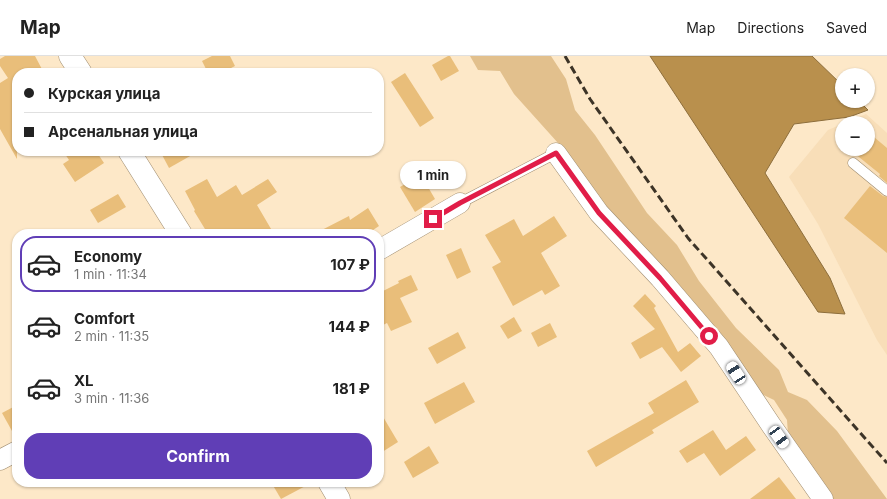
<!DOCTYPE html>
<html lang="en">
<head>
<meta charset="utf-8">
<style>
	:root { --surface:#fff; --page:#f2f2f2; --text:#222; --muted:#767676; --line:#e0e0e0; --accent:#603eb6 }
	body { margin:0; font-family:Inter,sans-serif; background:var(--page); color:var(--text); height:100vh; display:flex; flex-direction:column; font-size:15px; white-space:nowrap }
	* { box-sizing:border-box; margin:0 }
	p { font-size:13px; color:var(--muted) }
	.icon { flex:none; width:22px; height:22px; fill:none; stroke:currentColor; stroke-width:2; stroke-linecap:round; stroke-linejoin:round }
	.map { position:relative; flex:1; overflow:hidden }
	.side { position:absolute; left:12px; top:173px; width:372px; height:258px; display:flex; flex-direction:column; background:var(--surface); border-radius:16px; box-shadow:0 1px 3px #0004 }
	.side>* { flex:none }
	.hud { position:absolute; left:12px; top:12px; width:372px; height:88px; border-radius:16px; box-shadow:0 1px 3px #0004; display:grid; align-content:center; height:88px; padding:0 12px; background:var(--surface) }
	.fabs { position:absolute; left:835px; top:12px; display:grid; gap:8px }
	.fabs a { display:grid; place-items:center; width:40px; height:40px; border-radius:50%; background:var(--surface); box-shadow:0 1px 3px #0004; font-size:20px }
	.end { position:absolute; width:18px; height:18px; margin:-9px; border:5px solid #e11d48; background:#fff; box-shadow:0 0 0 2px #fff }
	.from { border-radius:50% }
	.bubble { position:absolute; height:28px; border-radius:14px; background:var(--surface); box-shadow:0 1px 3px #0004; font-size:13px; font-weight:700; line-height:28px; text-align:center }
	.car { position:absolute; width:12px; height:24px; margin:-12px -6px; border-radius:5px; box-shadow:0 0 3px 1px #0007; background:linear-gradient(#fff 24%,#345 0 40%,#fff 0 76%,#345 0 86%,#fff 0) }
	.hud b { display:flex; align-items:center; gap:14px; height:38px; font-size:15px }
	.hud b+b { border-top:1px solid var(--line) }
	.hud i { width:10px; height:10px; background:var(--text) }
	ul { padding:7px 0 0; list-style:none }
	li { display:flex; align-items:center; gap:12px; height:56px; margin:0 8px 6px; padding:0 4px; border:2px solid transparent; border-radius:16px }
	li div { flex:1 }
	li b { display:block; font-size:15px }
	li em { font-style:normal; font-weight:700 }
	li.on { border-color:var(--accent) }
	li>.icon { width:36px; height:36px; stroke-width:1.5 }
	.button { display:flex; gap:8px; margin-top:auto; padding:8px 12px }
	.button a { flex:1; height:46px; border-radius:16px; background:var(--accent); color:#fff; font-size:16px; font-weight:700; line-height:46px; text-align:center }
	header { display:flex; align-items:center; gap:24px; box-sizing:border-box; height:56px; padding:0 20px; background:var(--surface); border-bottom:1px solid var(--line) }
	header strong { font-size:19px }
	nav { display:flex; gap:22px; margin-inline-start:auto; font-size:14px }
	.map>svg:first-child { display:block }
	.built { fill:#f8deb8 }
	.green { fill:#e2c08d }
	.water { fill:#b9904d; stroke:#8d6e3c }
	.building { fill:#e9be7a }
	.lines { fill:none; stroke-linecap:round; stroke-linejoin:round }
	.service-casing { stroke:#9e8b6e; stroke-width:11 }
	.minor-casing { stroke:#9e8b6e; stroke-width:21 }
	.tertiary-casing { stroke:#9e8b6e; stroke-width:23 }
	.service { stroke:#fff; stroke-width:10 }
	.minor { stroke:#fff; stroke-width:20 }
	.tertiary { stroke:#fff; stroke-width:22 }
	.rail { stroke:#3d3427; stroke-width:3; stroke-dasharray:8 4; stroke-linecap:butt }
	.route { stroke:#e11d48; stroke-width:5 }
</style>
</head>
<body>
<header>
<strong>Map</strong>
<nav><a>Map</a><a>Directions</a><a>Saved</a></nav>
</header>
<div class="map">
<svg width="887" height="443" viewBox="0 0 887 443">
	<rect width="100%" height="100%" fill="#fde8c8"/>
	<polygon class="built" points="866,58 887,77 887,299 877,284 818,168 789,121 828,74 842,68 842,93 868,93 868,67 845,67"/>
	<polygon class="green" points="470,0 551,0 566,23 575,54 595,79 647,157 677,189 699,225 736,272 779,314 788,336 807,344 837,375 887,443 833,443 788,378 787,364 774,344 755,335 603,154 558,87 514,38 500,15 478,14"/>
	<polygon class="water" points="650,0 812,0 842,29 842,45 859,45 868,54 849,61 794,68 765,117 830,222 845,258 818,256"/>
	<g class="building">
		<polygon points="5,0 35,0 44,17 17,17 17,103 0,73 0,27 8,22 0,10 0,3"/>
		<polygon points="212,0 230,0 235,10 221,17 208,17 202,5"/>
		<polygon points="448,0 450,0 459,15 441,25 432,9"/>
		<polygon points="405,17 434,62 420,71 391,26"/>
		<polygon points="868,76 887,92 887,127 879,120 880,118 849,93 868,93"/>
		<polygon points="63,95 96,95 104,107 75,126 63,108 69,104"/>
		<polygon points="160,95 199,95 169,112"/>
		<polygon points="421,119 435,143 415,156 400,131"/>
		<polygon points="207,123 217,141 236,129 242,139 268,123 277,136 257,149 274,178 208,178 194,155 195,154 185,135"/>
		<polygon points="870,130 883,140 887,141 887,197 844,162"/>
		<polygon points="118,138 126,151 98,167 90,154"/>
		<polygon points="368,152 379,170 367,178 314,178 349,160 350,164"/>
		<polygon points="554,160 567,180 541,197 560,230 545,239 542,234 513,250 492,211 501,206 485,179 514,163 523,180"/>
		<polygon points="461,192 471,216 457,223 446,199"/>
		<polygon points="411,219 418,234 400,242 412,266 391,275 387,267 379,271 379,237 399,227 398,225"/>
		<polygon points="645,238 656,250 654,252 678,296 690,287 701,300 681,316 662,291 640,303 631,287 655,273 633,250"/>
		<polygon points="514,261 522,275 508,283 500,270"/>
		<polygon points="550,267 557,281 538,291 531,277"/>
		<polygon points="458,276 466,292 437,308 428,292"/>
		<polygon points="686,324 699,346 652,374 654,377 596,411 587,395 654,357 648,347"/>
		<polygon points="464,326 475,346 435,368 424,347"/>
		<polygon points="17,349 17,384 2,357"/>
		<polygon points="379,354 398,386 379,398"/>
		<polygon points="713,374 726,394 746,380 756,394 720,420 704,397 687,407 679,395"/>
		<polygon points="429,390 439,407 413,422 404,406"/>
		<polygon points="779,421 796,443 750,443"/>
		<polygon points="271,426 313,426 281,443"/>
	</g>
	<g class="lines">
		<g class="service-casing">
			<g id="service">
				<polyline points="853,107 887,135"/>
				<polyline points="460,147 556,97"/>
			</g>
		</g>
		<g class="minor-casing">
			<g id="minor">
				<polyline points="556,97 599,157 660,222 719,291 771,369 823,443"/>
				<polyline points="379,194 460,147"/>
				<polyline points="0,404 17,395"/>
			</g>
		</g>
		<g class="tertiary-casing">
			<g id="tertiary">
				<polyline points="70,0 81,17"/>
				<polyline points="129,95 181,178"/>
				<polyline points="329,426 339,443"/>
			</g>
		</g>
		<use href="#service" class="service"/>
		<use href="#minor" class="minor"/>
		<use href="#tertiary" class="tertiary"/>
		<polyline class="rail" points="565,0 590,43 688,182 887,407"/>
	</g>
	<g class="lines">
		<polyline class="route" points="433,163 460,147 556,97 599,157 660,222 709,280"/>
	</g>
</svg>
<div class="fabs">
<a>+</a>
<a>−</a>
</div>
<i class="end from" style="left:709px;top:280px"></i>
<i class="end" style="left:433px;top:163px"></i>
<div class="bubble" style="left:400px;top:105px;width:66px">1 min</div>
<i class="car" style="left:736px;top:317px;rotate:327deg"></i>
<i class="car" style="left:779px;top:381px;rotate:144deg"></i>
<div class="hud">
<b><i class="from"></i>Курская улица</b>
<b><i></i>Арсенальная улица</b>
</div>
<section class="side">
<ul>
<li class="on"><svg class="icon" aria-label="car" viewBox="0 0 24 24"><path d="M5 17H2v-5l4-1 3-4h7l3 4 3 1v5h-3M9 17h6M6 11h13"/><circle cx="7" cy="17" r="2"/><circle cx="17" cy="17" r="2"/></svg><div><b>Economy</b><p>1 min · 11:34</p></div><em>107 ₽</em></li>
<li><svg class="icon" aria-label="car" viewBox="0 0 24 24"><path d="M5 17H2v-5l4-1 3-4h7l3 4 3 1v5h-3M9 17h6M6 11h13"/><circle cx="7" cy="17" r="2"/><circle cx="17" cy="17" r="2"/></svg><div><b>Comfort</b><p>2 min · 11:35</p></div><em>144 ₽</em></li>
<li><svg class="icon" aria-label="car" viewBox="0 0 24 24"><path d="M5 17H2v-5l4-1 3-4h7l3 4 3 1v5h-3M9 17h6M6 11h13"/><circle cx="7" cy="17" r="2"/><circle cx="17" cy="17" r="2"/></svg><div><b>XL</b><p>3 min · 11:36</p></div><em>181 ₽</em></li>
</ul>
<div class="button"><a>Confirm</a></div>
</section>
</div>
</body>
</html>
